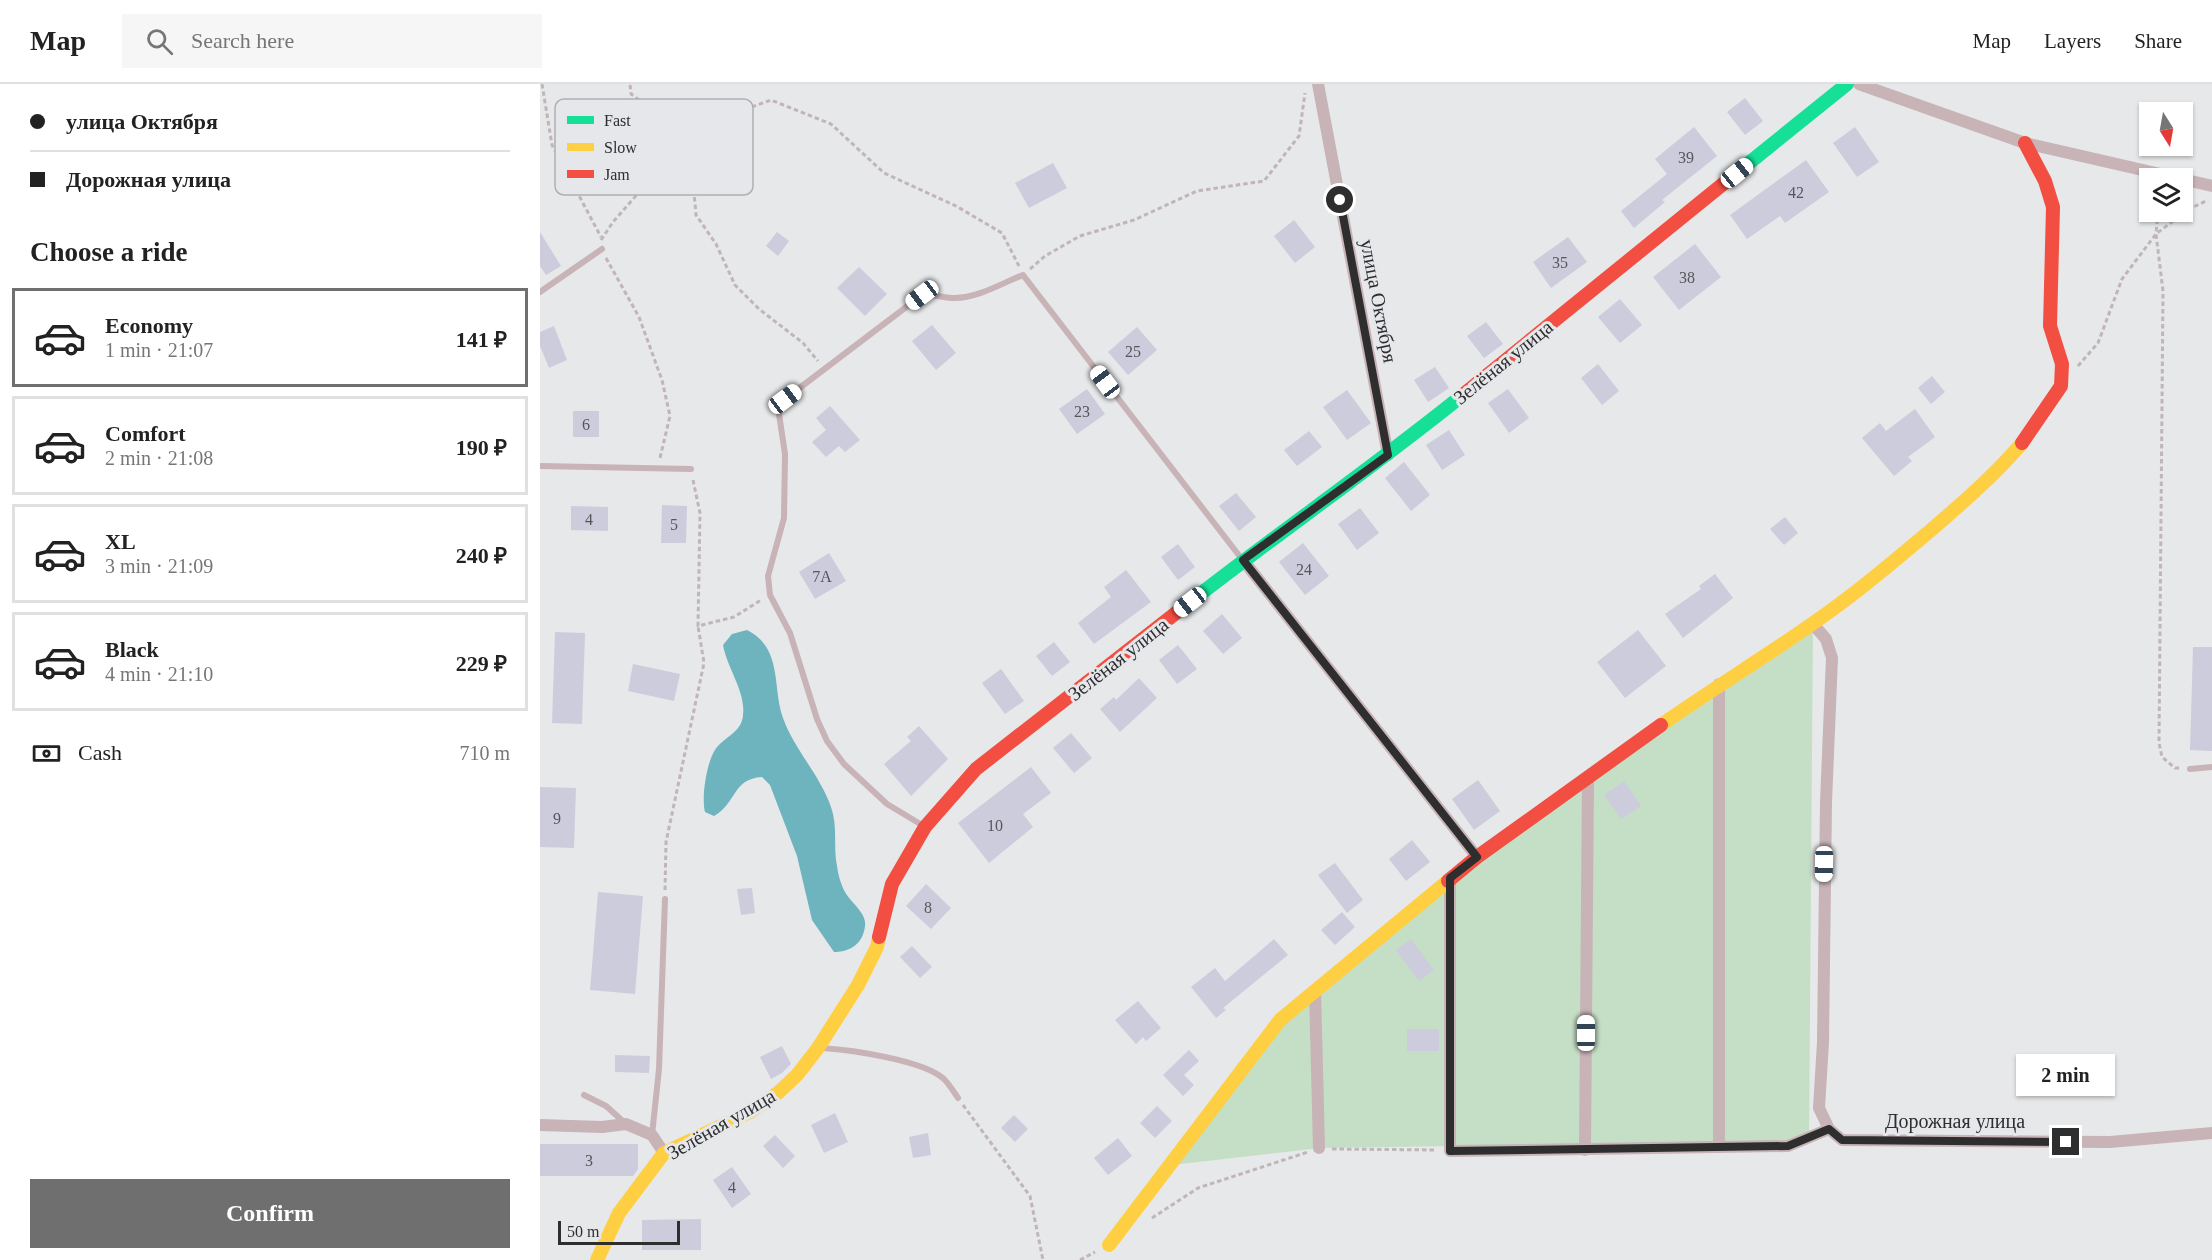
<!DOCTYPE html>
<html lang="en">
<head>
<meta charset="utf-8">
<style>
	:root { --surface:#fff; --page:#f6f6f6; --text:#222; --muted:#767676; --line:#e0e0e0; --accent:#6f6f70 }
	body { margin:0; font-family:"Times New Roman",serif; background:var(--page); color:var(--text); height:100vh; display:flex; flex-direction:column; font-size:22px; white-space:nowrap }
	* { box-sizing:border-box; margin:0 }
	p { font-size:20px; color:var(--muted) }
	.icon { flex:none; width:33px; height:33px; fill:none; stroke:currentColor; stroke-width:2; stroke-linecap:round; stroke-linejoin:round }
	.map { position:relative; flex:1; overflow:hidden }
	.panel { display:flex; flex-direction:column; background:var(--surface); width:540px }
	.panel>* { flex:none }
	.hud { display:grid; align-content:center; height:132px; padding:0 30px; background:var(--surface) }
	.needle { width:39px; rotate:169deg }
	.tools { position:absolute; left:1599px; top:18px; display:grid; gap:12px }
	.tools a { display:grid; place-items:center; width:54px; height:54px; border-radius:0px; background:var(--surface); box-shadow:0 2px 4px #0004; font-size:30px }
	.scale { position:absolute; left:18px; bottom:15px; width:122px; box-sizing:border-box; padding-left:6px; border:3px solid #2e2e2f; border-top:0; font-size:16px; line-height:21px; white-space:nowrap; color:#2e2e2f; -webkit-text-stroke:4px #e6e7ea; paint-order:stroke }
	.end { position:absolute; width:27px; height:27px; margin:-14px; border:8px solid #2e2e2f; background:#fff; box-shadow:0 0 0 3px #fff }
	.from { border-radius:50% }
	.bubble { position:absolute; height:42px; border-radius:0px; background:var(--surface); box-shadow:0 2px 4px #0004; font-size:20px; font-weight:800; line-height:42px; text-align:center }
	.car { position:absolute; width:18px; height:36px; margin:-18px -9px; border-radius:8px; box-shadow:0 0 4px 2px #0007; background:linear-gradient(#fff 24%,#345 0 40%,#fff 0 76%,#345 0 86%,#fff 0) }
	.hud b { display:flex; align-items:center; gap:21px; height:57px; font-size:22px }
	.hud b+b { border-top:2px solid var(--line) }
	.hud i { width:15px; height:15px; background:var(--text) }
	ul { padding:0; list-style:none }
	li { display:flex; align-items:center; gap:18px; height:99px; margin:0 12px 9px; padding:0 18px; border:3px solid var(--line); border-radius:0px }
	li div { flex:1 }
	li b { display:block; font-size:22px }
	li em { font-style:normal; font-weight:800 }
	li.selected { border-color:var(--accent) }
	li>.icon { width:54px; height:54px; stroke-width:1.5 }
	h2 { padding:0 30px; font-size:27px; line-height:72px }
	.pay { display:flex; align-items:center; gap:15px; height:66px; padding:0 30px; font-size:22px }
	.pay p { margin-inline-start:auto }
	.button { display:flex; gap:12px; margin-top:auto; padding:12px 30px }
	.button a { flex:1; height:69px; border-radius:0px; background:var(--accent); color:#fff; font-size:24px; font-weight:800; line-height:69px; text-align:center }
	header { display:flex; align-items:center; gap:36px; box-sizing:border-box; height:84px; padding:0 30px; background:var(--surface); border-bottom:2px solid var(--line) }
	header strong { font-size:28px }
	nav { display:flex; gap:33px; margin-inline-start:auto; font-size:21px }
	.search { width:420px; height:54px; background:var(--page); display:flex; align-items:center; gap:15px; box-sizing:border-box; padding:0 21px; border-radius:0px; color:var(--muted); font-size:22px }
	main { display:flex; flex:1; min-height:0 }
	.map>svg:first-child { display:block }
	.green { fill:#c5dfc6 }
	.water { fill:#6db4bf }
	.building { fill:#cdccdd }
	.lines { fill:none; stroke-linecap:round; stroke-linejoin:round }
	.path { stroke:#c0b5b7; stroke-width:3; stroke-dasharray:4.5 3; stroke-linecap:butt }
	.lane { stroke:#c8b3b7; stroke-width:6 }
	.street { stroke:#c8b3b7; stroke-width:12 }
	.fast { stroke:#16e098; stroke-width:14 }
	.slow { stroke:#ffcf43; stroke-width:14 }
	.jam { stroke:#f24e42; stroke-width:14 }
	.route { stroke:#2e2e2f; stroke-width:8 }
	.labels { text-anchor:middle; stroke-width:6; stroke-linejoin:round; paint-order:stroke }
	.number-label { font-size:16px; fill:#56565a }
	.street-label { font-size:20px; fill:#2e2e2f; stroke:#e6e7ea }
	.key { fill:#e6e7ea; stroke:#afb0b2; stroke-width:1.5 }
	.key-label { font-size:16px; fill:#2e2e2f }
</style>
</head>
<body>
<header>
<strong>Map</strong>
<div class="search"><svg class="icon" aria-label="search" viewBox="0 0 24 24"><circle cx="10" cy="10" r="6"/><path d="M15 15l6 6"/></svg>Search here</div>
<nav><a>Map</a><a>Layers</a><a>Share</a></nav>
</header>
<main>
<section class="panel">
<div class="hud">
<b><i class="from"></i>улица Октября</b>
<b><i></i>Дорожная улица</b>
</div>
<h2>Choose a ride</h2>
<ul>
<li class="selected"><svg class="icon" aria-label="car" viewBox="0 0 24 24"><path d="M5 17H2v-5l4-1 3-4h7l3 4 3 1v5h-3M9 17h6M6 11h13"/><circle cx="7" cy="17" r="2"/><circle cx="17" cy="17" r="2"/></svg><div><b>Economy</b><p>1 min · 21:07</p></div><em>141 ₽</em></li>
<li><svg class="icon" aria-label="car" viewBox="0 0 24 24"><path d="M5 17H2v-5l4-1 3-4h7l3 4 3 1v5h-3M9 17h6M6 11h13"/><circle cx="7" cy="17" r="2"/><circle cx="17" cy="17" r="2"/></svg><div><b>Comfort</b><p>2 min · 21:08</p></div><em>190 ₽</em></li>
<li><svg class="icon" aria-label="car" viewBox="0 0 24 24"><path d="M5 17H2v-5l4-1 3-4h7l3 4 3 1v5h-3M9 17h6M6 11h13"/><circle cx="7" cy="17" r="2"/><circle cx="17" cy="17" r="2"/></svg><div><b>XL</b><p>3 min · 21:09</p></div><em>240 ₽</em></li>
<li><svg class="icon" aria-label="car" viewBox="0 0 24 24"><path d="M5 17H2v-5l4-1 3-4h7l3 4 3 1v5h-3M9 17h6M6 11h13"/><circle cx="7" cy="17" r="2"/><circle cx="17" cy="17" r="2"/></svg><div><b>Black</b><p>4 min · 21:10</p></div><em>229 ₽</em></li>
</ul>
<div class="pay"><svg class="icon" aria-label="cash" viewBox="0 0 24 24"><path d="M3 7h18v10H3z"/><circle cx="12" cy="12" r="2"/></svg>Cash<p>710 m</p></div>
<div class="button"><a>Confirm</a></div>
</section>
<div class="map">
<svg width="1672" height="1176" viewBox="0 0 1672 1176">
	<rect width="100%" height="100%" fill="#e7e8e9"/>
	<polygon class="green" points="1273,540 1269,1057 780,1064 632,1081 740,936 910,794"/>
	<path class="water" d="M207 546C243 564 232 603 243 634 254 665 280 691 291 723 298 742 293 762 297 782 298 790 301 801 305 808 311 819 327 829 325 842 323 860 310 868 294 868L272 836 257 772 230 701 222 693C192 695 197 719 174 732L165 728C161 713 167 673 178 662 187 652 202 647 203 631 206 608 187 584 183 561L192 550Z"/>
	<g class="building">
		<polygon points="1205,14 1223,37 1205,51 1187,28"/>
		<polygon points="1154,43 1177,72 1122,116 1125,118 1094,144 1081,127 1127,90 1115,75"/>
		<polygon points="1315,43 1339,78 1317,93 1293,59"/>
		<polygon points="1266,76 1289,108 1245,139 1240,132 1207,155 1190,131"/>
		<polygon points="513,79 527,104 489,124 475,99"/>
		<polygon points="754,136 775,163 755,179 734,152"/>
		<polygon points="0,148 21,182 6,191 0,182"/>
		<polygon points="237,148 249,157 238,172 226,162"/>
		<polygon points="1028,153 1047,178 1011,204 993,178"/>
		<polygon points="1155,160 1181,193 1139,226 1113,193"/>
		<polygon points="319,183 347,210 325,232 297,204"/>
		<polygon points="1080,215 1102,241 1080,259 1058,233"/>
		<polygon points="946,238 963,260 944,274 927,252"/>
		<polygon points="392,241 416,269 396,286 372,257"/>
		<polygon points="14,242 27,276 9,284 0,262 0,248"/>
		<polygon points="597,243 617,266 588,291 568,268"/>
		<polygon points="1058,280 1079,307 1062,321 1041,294"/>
		<polygon points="895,283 909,304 888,318 874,296"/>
		<polygon points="1392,292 1405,308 1391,320 1378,304"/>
		<polygon points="547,305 565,330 537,350 519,325"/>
		<polygon points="968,305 989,334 969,349 948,319"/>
		<polygon points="807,306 831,339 807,356 783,323"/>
		<polygon points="290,322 320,356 305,368 299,362 286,373 272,358 286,346 276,334"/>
		<polygon points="1375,325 1395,353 1368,373 1372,377 1354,392 1322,354 1340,339 1346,347"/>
		<rect x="33" y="327" width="26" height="26"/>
		<polygon points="909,346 925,371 902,386 886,361"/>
		<polygon points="769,347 782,363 757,382 744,366"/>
		<polygon points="864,378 890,411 871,427 845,394"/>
		<polygon points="696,409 716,433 699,447 679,422"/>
		<polygon points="122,421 147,422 146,459 121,459"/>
		<polygon points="31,422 68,423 68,447 31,446"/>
		<polygon points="820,424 839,449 817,466 798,440"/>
		<polygon points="1245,433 1258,449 1244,461 1230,445"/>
		<polygon points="763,459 789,492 765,511 739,478"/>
		<polygon points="638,460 655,483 638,496 621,473"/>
		<polygon points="289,469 306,497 275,515 259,488"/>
		<polygon points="586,486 611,518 554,560 538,539 571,513 564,503"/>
		<polygon points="1175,490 1193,514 1143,554 1125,530 1161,505 1159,502"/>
		<polygon points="682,530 702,554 683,570 663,547"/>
		<polygon points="1098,546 1126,582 1085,614 1057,578"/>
		<polygon points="15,548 45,549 42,640 12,639"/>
		<polygon points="514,558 530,578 512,592 496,572"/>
		<polygon points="638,561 657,585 637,600 619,576"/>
		<polygon points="1653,563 1672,563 1672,667 1650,666"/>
		<polygon points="93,580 140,590 134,617 88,607"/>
		<polygon points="461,585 484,617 465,630 442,599"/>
		<polygon points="599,594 617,614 580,648 560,625 574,613 576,616"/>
		<polygon points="379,642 408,675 371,712 344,680 371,657 367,653"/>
		<polygon points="531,649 552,674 534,689 513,664"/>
		<polygon points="491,683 511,709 483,730 493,743 449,779 418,739"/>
		<polygon points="938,696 960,727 934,746 912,715"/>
		<polygon points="1084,697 1101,722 1081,735 1064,711"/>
		<polygon points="0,703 36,704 34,764 0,763"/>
		<polygon points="872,756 890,778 866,797 849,775"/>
		<polygon points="795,779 823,816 807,829 778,791"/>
		<polygon points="386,800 411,824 391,845 366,822"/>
		<polygon points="212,804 215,829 201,831 197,805"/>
		<polygon points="58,808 103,812 95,910 50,906"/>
		<polygon points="802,828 815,843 795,861 781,846"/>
		<polygon points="734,855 748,871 683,924 686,926 676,934 651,903 675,884 685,897"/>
		<polygon points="871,855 894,886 879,897 856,866"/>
		<polygon points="372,862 392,883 380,894 360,873"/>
		<polygon points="598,917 621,944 606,957 603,953 596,960 575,936"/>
		<rect x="867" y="945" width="32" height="22"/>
		<polygon points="242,962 251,980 242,989 231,995 220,973"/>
		<polygon points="649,966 659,977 644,991 654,1001 643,1012 623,991"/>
		<polygon points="75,971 110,972 109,989 75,988"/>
		<polygon points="617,1022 632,1037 615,1054 600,1039"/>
		<polygon points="295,1029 308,1058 284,1069 271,1041"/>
		<polygon points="474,1031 488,1045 475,1058 461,1044"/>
		<polygon points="388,1049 391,1071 373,1074 369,1053"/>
		<polygon points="235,1051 255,1072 243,1084 223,1062"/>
		<polygon points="578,1054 592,1072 568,1091 554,1074"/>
		<polygon points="0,1060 98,1060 98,1085 93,1092 0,1092"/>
		<polygon points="192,1083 211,1110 192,1124 173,1096"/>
		<polygon points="161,1135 161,1166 102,1166 102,1136"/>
	</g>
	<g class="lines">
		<g class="path">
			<polyline points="2,0 12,61 61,153"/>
			<polyline points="117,29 175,36 231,16 291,40 344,89 416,122 462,149 479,182"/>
			<polyline points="118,30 155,55 169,73 153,97 156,131 176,160 195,201 219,225 263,259 278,277"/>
			<polyline points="1618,128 1616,150 1623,207 1619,659 1622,673 1635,684 1640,684"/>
			<polyline points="61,156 73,138 101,106 97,46 117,29 91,10 90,0"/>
			<polyline points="66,174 99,233 122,296 130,332 120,374"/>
			<polyline points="490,185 505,172 540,152 594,136 657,107 724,97 759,52 765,9"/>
			<polyline points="1538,282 1558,259 1582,195 1616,150 1649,125 1668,116"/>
			<polyline points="153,396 160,429 158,542 194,533 221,516"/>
			<polyline points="125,806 126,758 164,579 158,542"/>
			<polyline points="423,1021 490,1112 503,1176"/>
			<polyline points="792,1065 896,1066"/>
			<polyline points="612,1134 658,1104 768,1068"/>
			<polyline points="540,1176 555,1168"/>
		</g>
		<g class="lane">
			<polyline points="0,208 62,165"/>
			<polyline points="0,382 151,385"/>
			<polyline points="1650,685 1672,683"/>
			<path d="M382 741 347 720 304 680 287 657 277 635 250 549 230 511 228 492 244 434 245 370 239 330 245 315 382 211C394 210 404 214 415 214 438 214 462 199 483 191L701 474"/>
			<path d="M282 964C311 966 383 976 404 995 409 1000 414 1008 418 1014"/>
			<polyline points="44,1011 66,1022 85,1039"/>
			<polyline points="112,1051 119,985 125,815"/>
		</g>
		<g class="street">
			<polyline points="778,0 848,371"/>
			<polyline points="1319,0 1485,59 1672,102"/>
			<polyline points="703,476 937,773"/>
			<polyline points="1273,540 1286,555 1292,574 1286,718 1283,958 1279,1024 1289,1045 1302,1056 1570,1058 1672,1049"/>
			<polyline points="910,794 910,1067 1248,1062 1289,1045"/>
			<polyline points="775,907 779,1064"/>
			<polyline points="0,1041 62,1043 86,1040 112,1051 124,1069"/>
			<polyline points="1179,1063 1179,600"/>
			<polyline points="1045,1066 1048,694"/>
		</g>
		<g class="fast">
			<polyline points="1204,83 1307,0"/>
			<path d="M636 529C731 454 830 386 924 310"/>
		</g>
		<g class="slow">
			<path d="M1121 641C1171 606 1222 575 1272 540 1313 512 1352 479 1390 447 1422 419 1454 392 1482 359"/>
			<polyline points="569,1161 740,936 908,797"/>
			<polyline points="57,1176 79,1129 124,1069 210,1028 239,1008 257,991 278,964 318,901 337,863 339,853"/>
		</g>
		<g class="jam">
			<polyline points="924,310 1204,83"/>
			<polyline points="1482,359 1521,302 1522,280 1510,242 1513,123 1505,97 1485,59"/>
			<polyline points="908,797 937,773 1121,641"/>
			<polyline points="339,853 352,800 385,743 436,685 636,529"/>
		</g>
	</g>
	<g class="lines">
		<polyline class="route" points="800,116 848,371 703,476 937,773 910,794 910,1067 1248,1062 1289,1045 1302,1056 1526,1058"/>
	</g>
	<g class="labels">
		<g class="number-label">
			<text x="1146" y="79">39</text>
			<text x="1256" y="114">42</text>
			<text x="1020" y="184">35</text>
			<text x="1147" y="199">38</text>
			<text x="593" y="273">25</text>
			<text x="542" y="333">23</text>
			<text x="46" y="346">6</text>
			<text x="49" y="441">4</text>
			<text x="134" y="446">5</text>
			<text x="764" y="491">24</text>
			<text x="282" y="498">7А</text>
			<text x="17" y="740">9</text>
			<text x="455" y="747">10</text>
			<text x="388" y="829">8</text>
			<text x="49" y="1082">3</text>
			<text x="192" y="1109">4</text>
		</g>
		<g class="street-label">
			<text transform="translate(839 217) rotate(79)" y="7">улица Октября</text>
			<text transform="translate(963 278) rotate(-39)" y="7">Зелёная улица</text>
			<text transform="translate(578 575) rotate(-38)" y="7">Зелёная улица</text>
			<text x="1415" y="1044">Дорожная улица</text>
			<text transform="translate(181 1040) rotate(-30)" y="7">Зелёная улица</text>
		</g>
	</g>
	<rect x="15" y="15" width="198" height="96" rx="9" class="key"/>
	<rect x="27" y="32" width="27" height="8" fill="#16e098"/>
	<rect x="27" y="59" width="27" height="8" fill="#ffcf43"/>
	<rect x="27" y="86" width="27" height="8" fill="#f24e42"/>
	<g class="key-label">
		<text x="64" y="42">Fast</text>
		<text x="64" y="69">Slow</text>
		<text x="64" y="96">Jam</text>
	</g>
</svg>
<div class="tools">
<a><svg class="needle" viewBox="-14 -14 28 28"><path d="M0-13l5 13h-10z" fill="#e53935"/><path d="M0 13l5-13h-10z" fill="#767676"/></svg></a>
<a><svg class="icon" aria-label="layers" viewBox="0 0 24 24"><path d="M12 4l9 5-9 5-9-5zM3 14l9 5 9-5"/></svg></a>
</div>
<div class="scale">50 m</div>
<i class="end from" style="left:800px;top:116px"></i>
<i class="end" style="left:1526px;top:1058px"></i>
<div class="bubble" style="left:1476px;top:970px;width:99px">2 min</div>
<i class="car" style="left:1197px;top:89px;rotate:51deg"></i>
<i class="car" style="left:382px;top:211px;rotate:233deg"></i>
<i class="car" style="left:565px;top:298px;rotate:323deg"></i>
<i class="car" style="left:245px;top:315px;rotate:53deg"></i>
<i class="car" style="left:650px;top:518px;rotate:232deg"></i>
<i class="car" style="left:1284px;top:780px;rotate:181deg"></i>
<i class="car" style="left:1046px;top:949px;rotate:0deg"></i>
</div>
</main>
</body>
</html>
